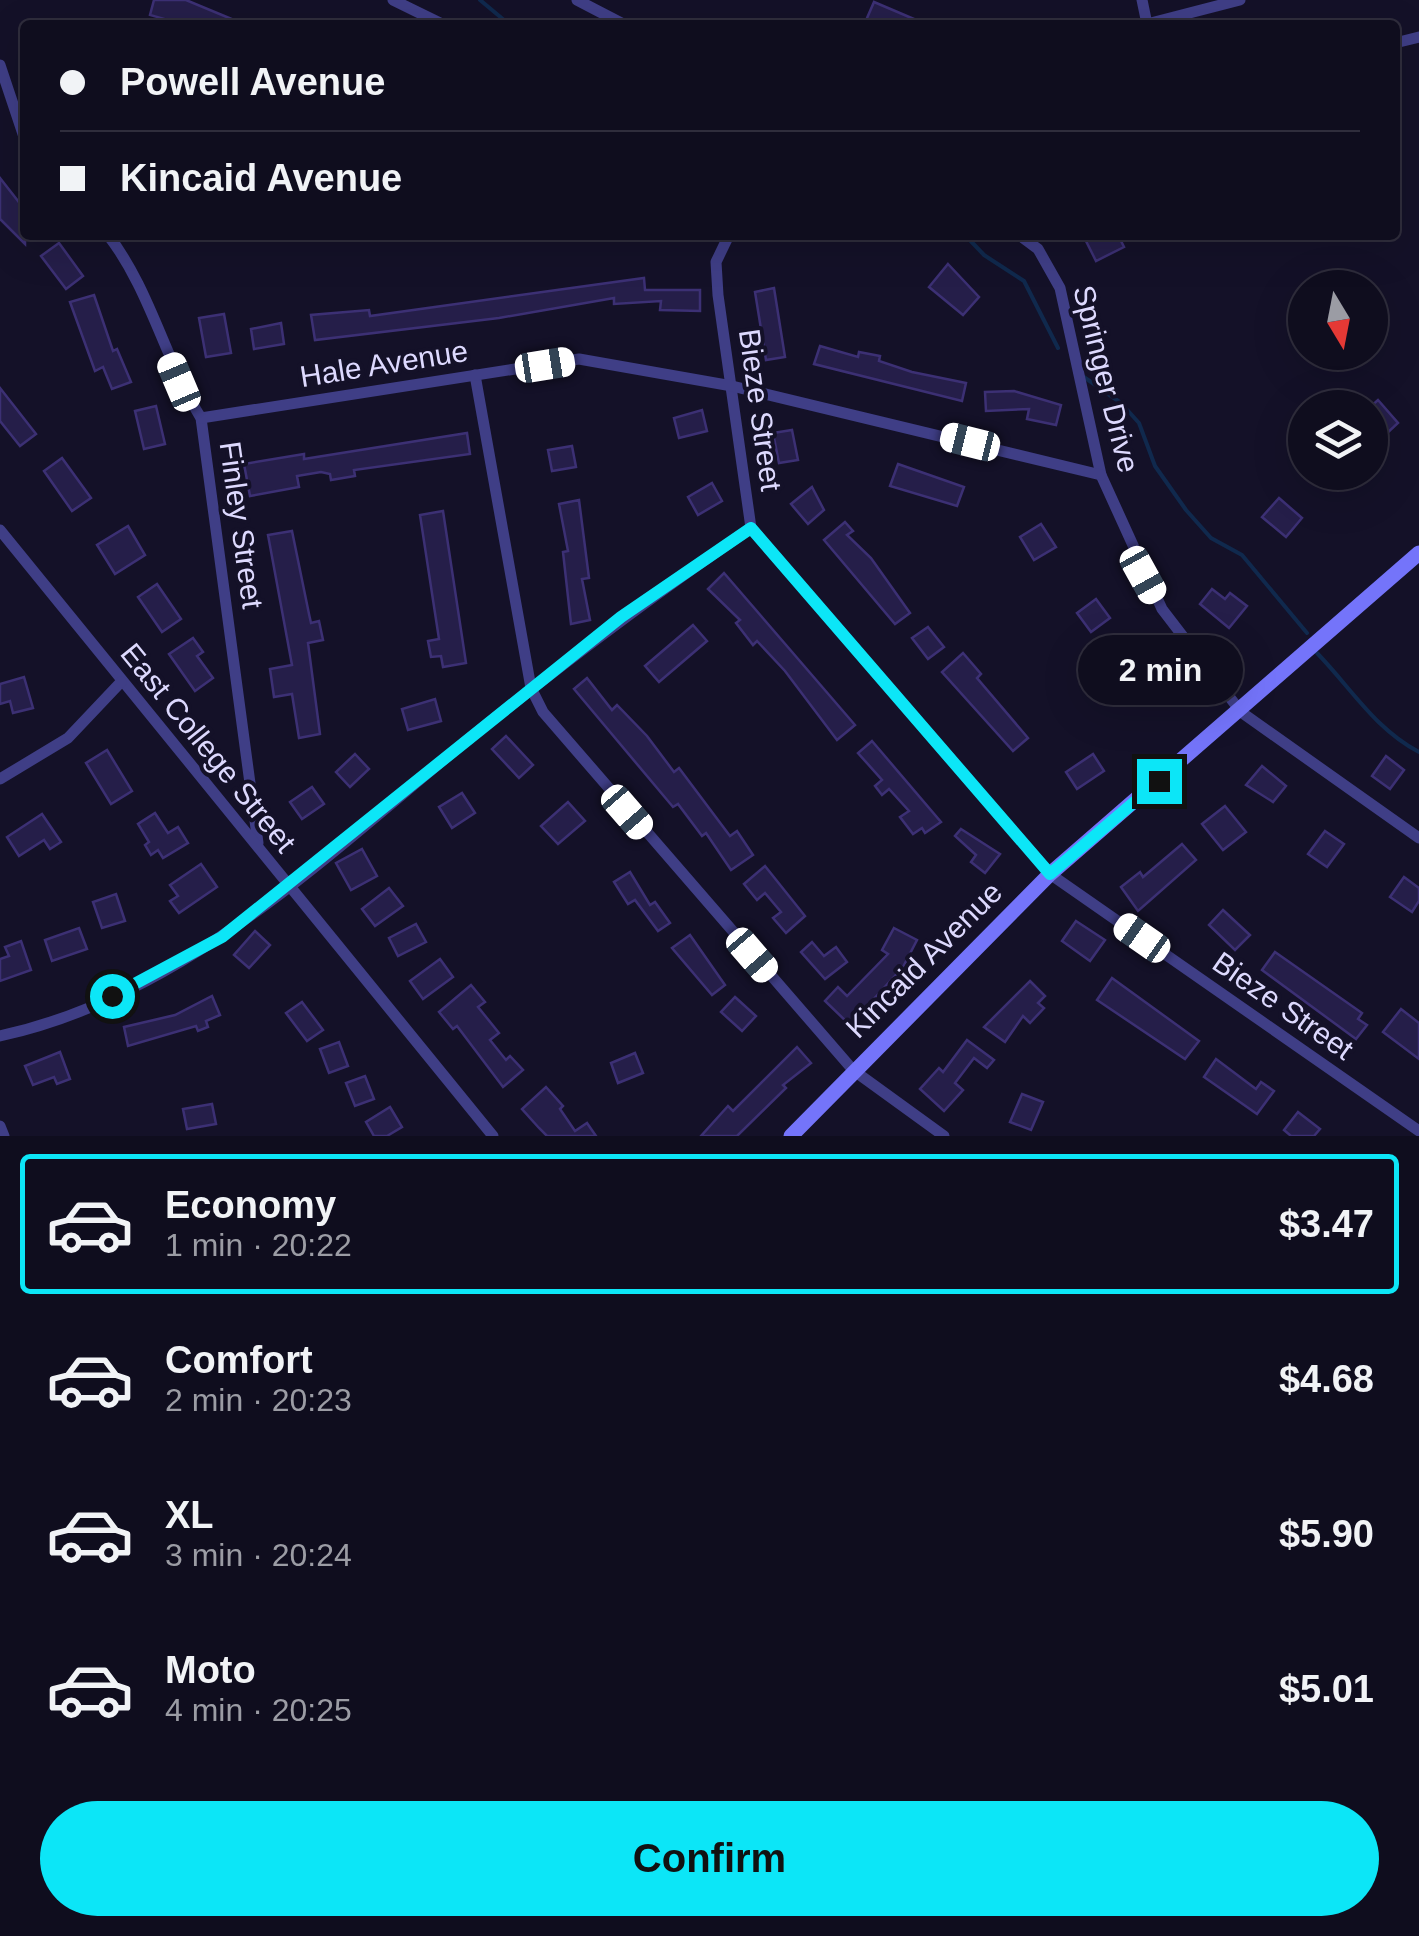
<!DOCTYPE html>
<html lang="en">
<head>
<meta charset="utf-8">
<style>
	:root { --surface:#0f0d1e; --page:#1d1b2b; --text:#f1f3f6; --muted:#9b9ca4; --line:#2f2d3c; --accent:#0ce6f7 }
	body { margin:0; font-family:Helvetica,sans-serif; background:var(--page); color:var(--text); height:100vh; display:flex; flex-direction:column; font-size:38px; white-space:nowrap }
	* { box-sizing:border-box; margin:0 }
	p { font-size:32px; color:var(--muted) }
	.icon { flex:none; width:55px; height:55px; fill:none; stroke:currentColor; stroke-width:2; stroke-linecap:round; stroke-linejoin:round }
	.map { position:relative; height:1136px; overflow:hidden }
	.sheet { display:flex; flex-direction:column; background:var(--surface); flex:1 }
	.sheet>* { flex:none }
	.top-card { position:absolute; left:20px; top:20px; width:1380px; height:220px; border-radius:10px; box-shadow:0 10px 40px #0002,0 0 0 2px var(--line); display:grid; align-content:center; height:220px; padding:0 40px; background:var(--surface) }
	.needle { width:65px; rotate:170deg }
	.buttons { position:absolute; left:1288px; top:270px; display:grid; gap:20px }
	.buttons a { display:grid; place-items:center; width:100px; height:100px; border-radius:50%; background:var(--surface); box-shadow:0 10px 40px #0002,0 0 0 2px var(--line); font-size:50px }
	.end { position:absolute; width:45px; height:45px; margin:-22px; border:12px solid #0ce6f7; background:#111; box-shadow:0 0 0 5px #111 }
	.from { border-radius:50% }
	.bubble { position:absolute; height:70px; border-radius:35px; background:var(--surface); box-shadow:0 10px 40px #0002,0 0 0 2px var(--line); font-size:32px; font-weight:800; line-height:70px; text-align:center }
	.car { position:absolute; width:30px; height:60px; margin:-30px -15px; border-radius:12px; box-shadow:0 0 8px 2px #0007; background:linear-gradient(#fff 24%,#345 0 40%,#fff 0 76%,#345 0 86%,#fff 0) }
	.top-card b { display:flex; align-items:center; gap:35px; height:95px; font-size:38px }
	.top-card b+b { border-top:2px solid var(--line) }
	.top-card i { width:25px; height:25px; background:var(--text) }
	ul { padding:18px 0 0; list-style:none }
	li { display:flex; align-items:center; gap:30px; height:140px; margin:0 20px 15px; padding:0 20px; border:5px solid transparent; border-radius:10px }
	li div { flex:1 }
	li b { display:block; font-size:38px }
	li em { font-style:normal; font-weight:800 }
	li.on { border-color:var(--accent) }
	li>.icon { width:90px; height:90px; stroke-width:1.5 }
	.primary-button { display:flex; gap:20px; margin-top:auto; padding:20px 40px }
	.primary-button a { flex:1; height:115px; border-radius:60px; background:var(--accent); color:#111; font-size:40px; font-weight:800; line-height:115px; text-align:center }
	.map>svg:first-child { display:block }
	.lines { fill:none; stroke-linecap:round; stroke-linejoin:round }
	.stream { stroke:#10294d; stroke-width:4 }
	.building { fill:#251e49; stroke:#3c3074; stroke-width:2.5 }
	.street { stroke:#3f3e86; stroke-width:11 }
	.secondary { stroke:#7474fa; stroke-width:15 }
	.route { stroke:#0ce6f7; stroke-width:12 }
	.labels { text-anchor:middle; stroke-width:8; stroke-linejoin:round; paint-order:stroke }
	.street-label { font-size:30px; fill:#ddd9fe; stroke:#141128 }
</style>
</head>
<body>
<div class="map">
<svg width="1419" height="1136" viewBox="0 0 1419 1136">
	<rect width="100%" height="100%" fill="#141128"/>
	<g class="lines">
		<g class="stream">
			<polyline points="480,0 510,25"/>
			<polyline points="965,235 984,255 1024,281 1058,348"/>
			<polyline points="1081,375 1121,403 1139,423 1155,466 1186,510 1211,538 1242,555 1307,633"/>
			<path d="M1317 653C1351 688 1375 729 1419 752"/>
		</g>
	</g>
	<g class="building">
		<polygon points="154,0 186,0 246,25 185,25 150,15"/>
		<polygon points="874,2 928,25 864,25"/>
		<polygon points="0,178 25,210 25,244 0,219"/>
		<polygon points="1099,235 1118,235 1124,247 1096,261 1086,241"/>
		<polygon points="59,243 83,276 66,289 41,256"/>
		<polygon points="948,264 979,297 963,315 929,287"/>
		<polygon points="644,278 645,290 700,290 700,311 660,310 661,301 614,304 614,298 499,318 315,340 311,315 369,310 370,316"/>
		<polygon points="774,288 785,357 766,360 755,292"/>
		<polygon points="94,295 113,351 117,349 131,382 112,389 103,367 95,371 70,302"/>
		<polygon points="224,314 231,353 206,357 199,318"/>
		<polygon points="281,323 284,344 254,349 251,329"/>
		<polygon points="820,346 858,357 859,352 880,356 879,361 912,372 966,383 962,401 814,364"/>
		<polygon points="0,388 36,434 20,446 0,421"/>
		<polygon points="1014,391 1061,405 1056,425 1027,419 1029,409 986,411 985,392"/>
		<polygon points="1378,400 1398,423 1384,436 1376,428 1370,433 1370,407"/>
		<polygon points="156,406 165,444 144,449 135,411"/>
		<polygon points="702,410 707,431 679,438 674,418"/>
		<polygon points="792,430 798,460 779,463 773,433"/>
		<polygon points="467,433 470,454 354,470 355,476 331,480 330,474 321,472 297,476 299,487 250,496 244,464 304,454 304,459"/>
		<polygon points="572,446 576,467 552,471 548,450"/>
		<polygon points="62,458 91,498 72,511 44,471"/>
		<polygon points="898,464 964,487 957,506 890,486"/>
		<polygon points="712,483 722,501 698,515 688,497"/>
		<polygon points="812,487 824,510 808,524 791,504"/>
		<polygon points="1279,498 1302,518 1286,537 1262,517"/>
		<polygon points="579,500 589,578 582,579 590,620 571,624 563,552 568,551 559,504"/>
		<polygon points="443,511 466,663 443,667 441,656 431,657 428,641 439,639 420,515"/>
		<polygon points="845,522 853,531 847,535 871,558 910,613 895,624 824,540"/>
		<polygon points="1041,524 1056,547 1034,560 1020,537"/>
		<polygon points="128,526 145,555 115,574 97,545"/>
		<polygon points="292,531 309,614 311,623 319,621 323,640 308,643 320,734 299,738 292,694 274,697 270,669 292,665 268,535"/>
		<polygon points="724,573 855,725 837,740 785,671 757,641 753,645 736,623 740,620 708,589"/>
		<polygon points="157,584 181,619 162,632 138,597"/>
		<polygon points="1212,589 1225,599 1230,593 1247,606 1229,628 1200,604"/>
		<polygon points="1096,599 1110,618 1091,632 1077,613"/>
		<polygon points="693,625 707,641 659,682 645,666"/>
		<polygon points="928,627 944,647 928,659 912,638"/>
		<polygon points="193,638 203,652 197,656 213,678 195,691 169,654"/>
		<polygon points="1160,648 1192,686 1171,703 1157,687 1165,681 1147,659"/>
		<polygon points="963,653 981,674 977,678 1028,738 1013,751 942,672"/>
		<polygon points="24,677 33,708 13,713 10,701 0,704 0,684"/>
		<polygon points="587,678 612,710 617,705 647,736 674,772 679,768 730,836 737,831 753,855 731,870 706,833 702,836 678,804 673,807 574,689"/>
		<polygon points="435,699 441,721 408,730 402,709"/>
		<polygon points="506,736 533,765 519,778 492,749"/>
		<polygon points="872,741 941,822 925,833 922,828 913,834 900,817 909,811 889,789 882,795 875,786 882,780 858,753"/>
		<polygon points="107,750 132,791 111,804 86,763"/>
		<polygon points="355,754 369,769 350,787 336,772"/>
		<polygon points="1093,754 1104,771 1077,789 1066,772"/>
		<polygon points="1386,756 1404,770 1390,789 1372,776"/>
		<polygon points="1262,766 1286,786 1273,802 1246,785"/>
		<polygon points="312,787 324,804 302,819 290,802"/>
		<polygon points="462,793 475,813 452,828 439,807"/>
		<polygon points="568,802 585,821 558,844 541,826"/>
		<polygon points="1225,806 1246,832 1223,850 1202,824"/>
		<polygon points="155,813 168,833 178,827 188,843 163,858 158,850 151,855 145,845 149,842 138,824"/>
		<polygon points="42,814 61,842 50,849 44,840 19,856 7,837"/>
		<polygon points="961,829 1000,854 985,873 971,862 976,855 955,836"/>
		<polygon points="1325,831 1344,844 1327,867 1308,854"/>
		<polygon points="1182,844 1196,860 1138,911 1121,887 1140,872 1143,877"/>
		<polygon points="362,849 377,876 351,890 336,863"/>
		<polygon points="201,864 217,887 179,913 170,901 178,896 170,885"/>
		<polygon points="765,866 805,916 786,933 773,918 781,912 765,893 757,900 744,884"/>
		<polygon points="630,872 650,905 655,902 670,923 658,931 635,900 628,904 614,882"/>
		<polygon points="1404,877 1419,888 1419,901 1412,912 1390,897"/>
		<polygon points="389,888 403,906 375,926 362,909"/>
		<polygon points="116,894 125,921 102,928 93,902"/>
		<polygon points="1223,910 1250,935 1235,950 1209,925"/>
		<polygon points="1076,921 1105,940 1090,961 1062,941"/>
		<polygon points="416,924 426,942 398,956 389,938"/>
		<polygon points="79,928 87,949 52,961 45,940"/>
		<polygon points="894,928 917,940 903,967 850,1025 825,1001 838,987 847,996 888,954 882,950"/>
		<polygon points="255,931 270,945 249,968 234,955"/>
		<polygon points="690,935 725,985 712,995 672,948"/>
		<polygon points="21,941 31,970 0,981 0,959 9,956 5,947"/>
		<polygon points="812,942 824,956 836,947 847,962 825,979 801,952"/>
		<polygon points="1275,952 1362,1013 1358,1019 1367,1025 1356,1039 1262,970"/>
		<polygon points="440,959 453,977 423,999 410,981"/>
		<polygon points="1112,978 1199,1041 1185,1059 1097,1000"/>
		<polygon points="1030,981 1045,996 1038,1003 1044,1008 1030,1023 1023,1016 1005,1042 984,1027"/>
		<polygon points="471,985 485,1002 478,1007 499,1033 490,1040 506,1060 510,1056 523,1070 503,1087 457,1026 453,1029 439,1012"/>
		<polygon points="212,996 220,1015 206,1021 208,1027 198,1031 196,1026 128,1046 124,1027 175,1015"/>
		<polygon points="735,997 756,1016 742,1031 721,1012"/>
		<polygon points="302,1002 323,1030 307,1041 286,1013"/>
		<polygon points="1401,1009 1419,1023 1419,1059 1383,1032"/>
		<polygon points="967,1040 994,1060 987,1068 974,1058 955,1083 963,1090 944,1111 920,1089 939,1068 943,1072"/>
		<polygon points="339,1042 348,1066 329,1073 320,1049"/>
		<polygon points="797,1047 811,1063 783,1085 786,1088 737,1136 701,1136 728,1106 733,1111"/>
		<polygon points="60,1052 70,1079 57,1084 54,1077 33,1085 25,1066"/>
		<polygon points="635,1053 643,1073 618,1083 611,1063"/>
		<polygon points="1216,1059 1256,1089 1261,1082 1274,1091 1257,1114 1204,1077"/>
		<polygon points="365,1076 374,1099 355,1106 346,1083"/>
		<polygon points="546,1087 563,1106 560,1109 575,1131 587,1123 596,1136 547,1136 539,1128 522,1109"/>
		<polygon points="1022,1094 1043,1102 1031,1130 1010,1122"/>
		<polygon points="212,1104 216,1124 187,1129 183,1109"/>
		<polygon points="390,1107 402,1127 387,1136 374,1136 366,1122"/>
		<polygon points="1298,1112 1320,1129 1314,1136 1291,1136 1284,1130"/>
	</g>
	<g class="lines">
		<g class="street">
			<polyline points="393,0 444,25"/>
			<polyline points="577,0 625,25"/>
			<polyline points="1142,0 1147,24"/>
			<polyline points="1143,25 1240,0"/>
			<polyline points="1395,43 1419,37"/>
			<polyline points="0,65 25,140"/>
			<path d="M108 235C150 289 165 360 201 418L258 843"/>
			<polyline points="729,235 716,262 718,295 751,528 1050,874 1419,1131"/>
			<polyline points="1019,235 1038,249 1060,288 1101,475 1162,609 1241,712 1419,838"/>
			<polyline points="475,375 531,688 543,712 853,1070 944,1136"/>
			<polyline points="201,418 579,359 732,386 1101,475"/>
			<polyline points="0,530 493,1136"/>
			<polyline points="0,779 68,738 121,682"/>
			<path d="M0 1036C183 996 325 857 465 742 558 667 652 596 751 528"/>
			<polyline points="0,1126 4,1136"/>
		</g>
		<polyline class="secondary" points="791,1136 1050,874 1419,553"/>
	</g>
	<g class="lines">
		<polyline class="route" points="112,996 222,937 621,617 751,528 1050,874 1159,781"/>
	</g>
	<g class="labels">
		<g class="street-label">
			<text transform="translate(384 364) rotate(-9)" y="10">Hale Avenue</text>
			<text transform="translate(1106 379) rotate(76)" y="10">Springer Drive</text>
			<text transform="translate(760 410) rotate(82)" y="10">Bieze Street</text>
			<text transform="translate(241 525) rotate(82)" y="10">Finley Street</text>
			<text transform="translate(208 748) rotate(51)" y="10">East College Street</text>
			<text transform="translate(924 960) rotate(-45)" y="10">Kincaid Avenue</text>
			<text transform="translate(1283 1006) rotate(35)" y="10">Bieze Street</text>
		</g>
	</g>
</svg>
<div class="buttons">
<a><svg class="needle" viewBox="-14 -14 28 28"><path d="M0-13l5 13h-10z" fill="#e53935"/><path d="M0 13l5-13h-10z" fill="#9b9ca4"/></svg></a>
<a><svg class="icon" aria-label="layers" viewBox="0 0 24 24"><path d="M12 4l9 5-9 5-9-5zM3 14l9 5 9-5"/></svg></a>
</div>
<i class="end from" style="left:112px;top:996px"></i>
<i class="end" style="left:1159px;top:781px"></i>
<div class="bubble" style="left:1078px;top:635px;width:165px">2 min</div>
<i class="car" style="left:545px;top:365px;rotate:81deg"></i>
<i class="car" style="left:179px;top:382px;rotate:337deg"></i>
<i class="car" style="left:970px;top:442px;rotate:284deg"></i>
<i class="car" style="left:1143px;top:575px;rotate:151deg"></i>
<i class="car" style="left:627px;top:812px;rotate:139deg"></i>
<i class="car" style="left:1142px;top:938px;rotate:305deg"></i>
<i class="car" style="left:752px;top:955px;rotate:139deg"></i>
<div class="top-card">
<b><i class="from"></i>Powell Avenue</b>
<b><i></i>Kincaid Avenue</b>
</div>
</div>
<section class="sheet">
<ul>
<li class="on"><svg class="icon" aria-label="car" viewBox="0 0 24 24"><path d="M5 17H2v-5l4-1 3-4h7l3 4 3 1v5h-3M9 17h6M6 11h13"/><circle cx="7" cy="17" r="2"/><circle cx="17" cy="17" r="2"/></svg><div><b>Economy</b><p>1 min · 20:22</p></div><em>$3.47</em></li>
<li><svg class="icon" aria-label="car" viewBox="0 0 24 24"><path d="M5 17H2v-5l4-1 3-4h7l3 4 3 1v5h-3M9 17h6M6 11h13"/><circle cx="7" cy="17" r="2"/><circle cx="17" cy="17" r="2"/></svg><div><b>Comfort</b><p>2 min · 20:23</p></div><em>$4.68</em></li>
<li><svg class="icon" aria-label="car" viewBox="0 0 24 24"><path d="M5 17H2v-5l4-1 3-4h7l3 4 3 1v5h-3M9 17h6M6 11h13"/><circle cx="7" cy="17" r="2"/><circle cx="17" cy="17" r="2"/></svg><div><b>XL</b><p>3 min · 20:24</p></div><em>$5.90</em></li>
<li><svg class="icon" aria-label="car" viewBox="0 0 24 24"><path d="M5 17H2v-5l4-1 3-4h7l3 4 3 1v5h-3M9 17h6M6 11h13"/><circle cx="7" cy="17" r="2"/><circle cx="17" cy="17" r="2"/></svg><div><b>Moto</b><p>4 min · 20:25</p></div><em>$5.01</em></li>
</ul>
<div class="primary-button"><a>Confirm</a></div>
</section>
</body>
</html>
